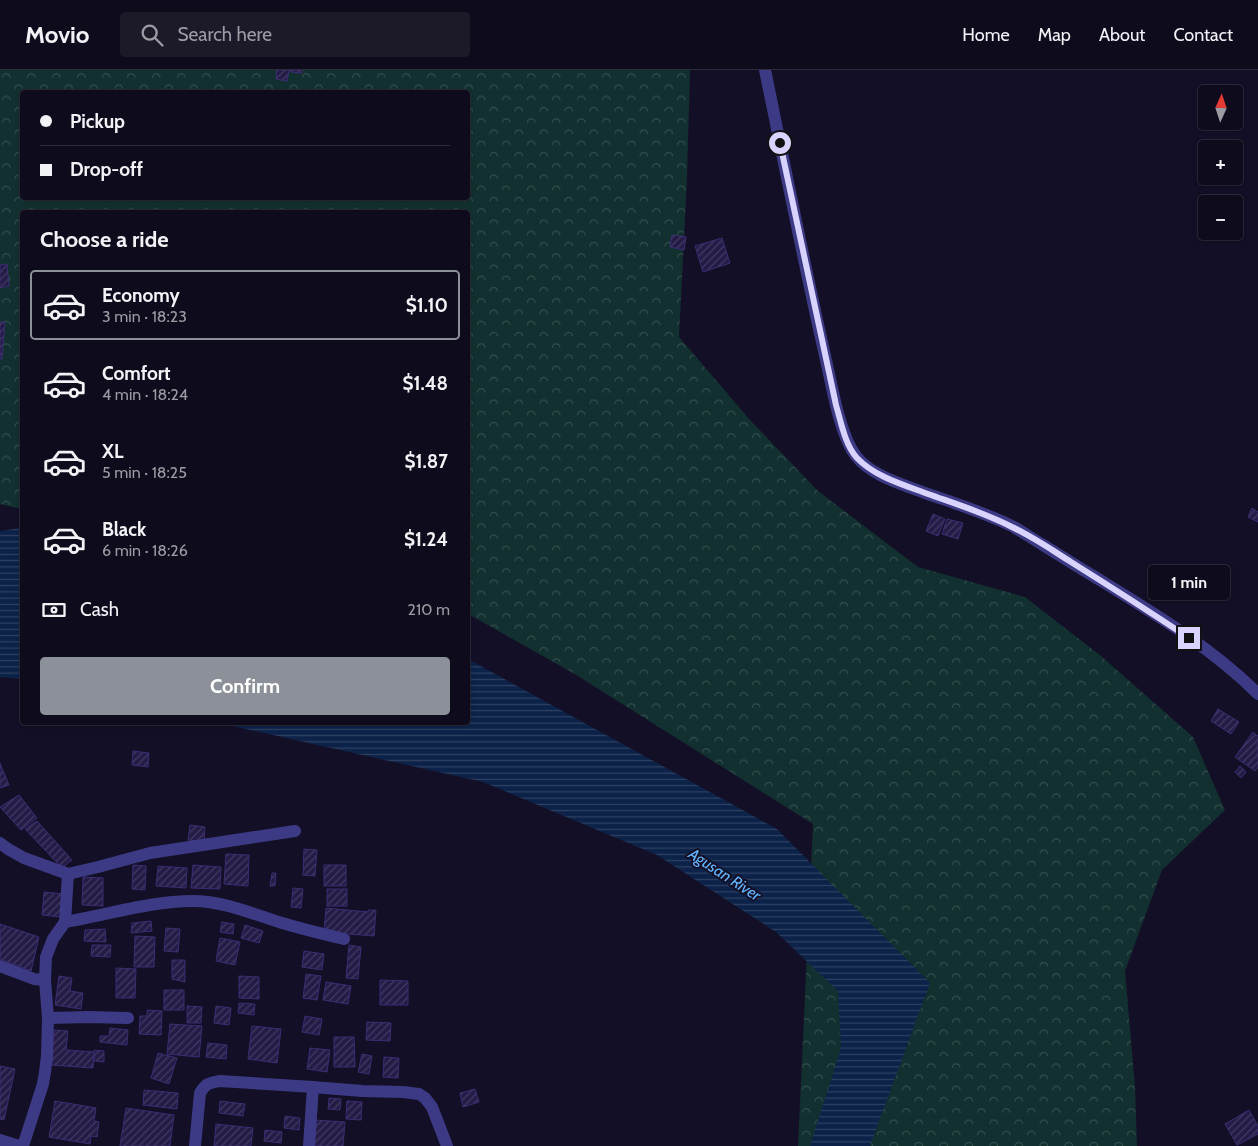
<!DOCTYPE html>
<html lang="en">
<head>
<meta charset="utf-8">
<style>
	:root { --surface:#0e0b1c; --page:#1c1929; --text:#f1f3f6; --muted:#9b9ba3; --line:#2e2b3b; --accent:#8c9099 }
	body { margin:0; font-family:Cabin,sans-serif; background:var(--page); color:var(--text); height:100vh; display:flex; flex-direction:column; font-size:19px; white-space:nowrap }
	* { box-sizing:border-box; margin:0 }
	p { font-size:16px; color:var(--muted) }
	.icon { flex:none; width:28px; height:28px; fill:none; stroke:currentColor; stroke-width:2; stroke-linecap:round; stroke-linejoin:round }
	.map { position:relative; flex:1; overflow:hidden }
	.details { position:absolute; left:20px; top:140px; width:450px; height:515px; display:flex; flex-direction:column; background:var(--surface); border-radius:5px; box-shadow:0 1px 4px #0004,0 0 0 1px var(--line) }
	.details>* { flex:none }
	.banner { position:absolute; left:20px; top:20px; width:450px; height:110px; border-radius:5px; box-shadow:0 1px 4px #0004,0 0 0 1px var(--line); display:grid; align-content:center; height:110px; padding:0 20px; background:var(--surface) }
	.needle { width:32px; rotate:3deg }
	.tools { position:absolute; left:1198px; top:15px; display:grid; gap:10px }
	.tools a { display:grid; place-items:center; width:45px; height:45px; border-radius:5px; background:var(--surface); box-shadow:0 1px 4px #0004,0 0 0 1px var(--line); font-size:25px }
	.end { position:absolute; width:22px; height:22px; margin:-11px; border:6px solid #d9d4ff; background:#111; box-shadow:0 0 0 2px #111 }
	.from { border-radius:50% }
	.bubble { position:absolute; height:35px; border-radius:5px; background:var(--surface); box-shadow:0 1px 4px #0004,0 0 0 1px var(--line); font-size:16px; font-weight:700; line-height:35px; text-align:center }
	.banner b { display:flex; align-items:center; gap:18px; height:48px; font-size:19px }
	.banner b+b { border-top:1px solid var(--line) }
	.banner i { width:12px; height:12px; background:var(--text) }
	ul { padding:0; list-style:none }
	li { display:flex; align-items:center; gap:15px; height:70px; margin:0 10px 8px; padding:0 10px; border:2px solid transparent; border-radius:5px }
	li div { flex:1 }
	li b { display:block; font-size:19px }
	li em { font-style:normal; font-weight:700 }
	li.current { border-color:var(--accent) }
	li>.icon { width:45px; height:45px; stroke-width:1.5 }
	h2 { padding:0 20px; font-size:22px; line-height:60px }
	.pay { display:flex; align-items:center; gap:12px; height:55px; padding:0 20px; font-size:19px }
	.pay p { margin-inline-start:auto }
	.button { display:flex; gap:10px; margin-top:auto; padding:10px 20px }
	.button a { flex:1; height:58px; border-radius:5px; background:var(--accent); color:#fff; font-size:20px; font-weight:700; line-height:58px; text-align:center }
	header { display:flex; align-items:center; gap:30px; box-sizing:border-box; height:70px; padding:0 25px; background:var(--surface); border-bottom:1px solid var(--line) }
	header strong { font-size:24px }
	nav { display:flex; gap:28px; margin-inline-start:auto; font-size:18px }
	.search { width:350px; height:45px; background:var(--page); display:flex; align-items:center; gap:12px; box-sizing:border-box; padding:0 18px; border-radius:5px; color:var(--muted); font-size:19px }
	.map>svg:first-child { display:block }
	.forest { fill:url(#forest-crowns); fill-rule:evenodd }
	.water { fill:url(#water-rules) }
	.building { fill:url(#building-hatch); stroke:#3b2d73 }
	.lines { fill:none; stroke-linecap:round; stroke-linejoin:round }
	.street { stroke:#3d3a85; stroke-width:12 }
	.route { stroke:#d9d4ff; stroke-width:6 }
	.labels { text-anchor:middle; stroke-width:4; stroke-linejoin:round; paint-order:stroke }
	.water-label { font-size:16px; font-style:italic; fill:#62b6ff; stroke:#130f26 }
</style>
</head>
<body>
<header>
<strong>Movio</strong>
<div class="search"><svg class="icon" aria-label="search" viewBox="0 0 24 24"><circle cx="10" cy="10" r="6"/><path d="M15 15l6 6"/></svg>Search here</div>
<nav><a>Home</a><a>Map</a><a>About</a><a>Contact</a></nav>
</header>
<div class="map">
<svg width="1258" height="1076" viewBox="0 0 1258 1076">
	<defs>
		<pattern id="forest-crowns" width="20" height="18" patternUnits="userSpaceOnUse" patternTransform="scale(1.25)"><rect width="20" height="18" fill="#12302f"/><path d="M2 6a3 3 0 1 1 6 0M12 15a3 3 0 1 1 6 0" fill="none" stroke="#344d4e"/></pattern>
		<pattern id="water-rules" width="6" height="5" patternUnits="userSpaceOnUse" patternTransform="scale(1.25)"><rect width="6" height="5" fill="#0c2248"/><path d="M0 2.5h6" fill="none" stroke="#2f4163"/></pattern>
		<pattern id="building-hatch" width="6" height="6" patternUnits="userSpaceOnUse" patternTransform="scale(1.25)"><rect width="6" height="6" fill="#241b47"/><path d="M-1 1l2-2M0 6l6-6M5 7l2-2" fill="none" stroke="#433b63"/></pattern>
	</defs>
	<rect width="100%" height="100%" fill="#130f26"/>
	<path class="forest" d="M0 0H690L687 108 679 267 750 350 818 421 918 497 1025 527 1101 586 1193 667 1225 740 1162 800 1125 901 1135 1017 1137 1076H798L813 754 573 603 468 544V142H22V439L0 434ZM22 22H468V128H22Z"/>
	<g class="water">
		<polygon points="22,458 22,609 0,607 0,461"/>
		<polygon points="468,589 777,759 930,913 870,1076 810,1076 841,978 838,921 776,862 657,785 483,712 219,653 468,652"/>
	</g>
	<g class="building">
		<polygon points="277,0 289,0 287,11 276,9"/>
		<polygon points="291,0 302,0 302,3 291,2"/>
		<polygon points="672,165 686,167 684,180 670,177"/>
		<polygon points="722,168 730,193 703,202 695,176"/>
		<polygon points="7,194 9,216 0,218 0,195"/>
		<polygon points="0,252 5,252 2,289 0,289"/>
		<polygon points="1252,438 1258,442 1258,452 1248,447"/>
		<polygon points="933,444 945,449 938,466 926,461"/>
		<polygon points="947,449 963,453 958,469 942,464"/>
		<polygon points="1218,639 1239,652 1231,664 1211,651"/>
		<polygon points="1253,662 1258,666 1258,697 1255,701 1235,687"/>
		<polygon points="133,681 149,683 148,697 132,695"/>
		<polygon points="0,693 9,715 0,718"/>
		<polygon points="1240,696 1246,702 1241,708 1235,702"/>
		<polygon points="19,725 37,748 21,760 0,737"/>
		<polygon points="37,751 72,790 62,798 25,759"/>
		<polygon points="190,755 205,757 204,772 188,770"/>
		<polygon points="304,779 317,780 315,806 303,805"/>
		<polygon points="226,784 249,785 248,816 224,814"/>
		<polygon points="133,795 146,796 145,820 132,819"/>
		<polygon points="193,795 221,797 220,819 191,818"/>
		<rect x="324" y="795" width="22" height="21"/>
		<polygon points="158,796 187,798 186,818 156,816"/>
		<polygon points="272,803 276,803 275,816 270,816"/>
		<polygon points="83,807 103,808 103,836 82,835"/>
		<polygon points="293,818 303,819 301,838 291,837"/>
		<rect x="327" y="819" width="20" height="17"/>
		<polygon points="44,822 64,824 61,847 42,845"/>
		<polygon points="326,838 368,842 368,840 376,840 374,866 324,862"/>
		<polygon points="151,851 152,861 131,863 132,853"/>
		<polygon points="222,852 234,854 233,864 220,862"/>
		<polygon points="0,854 39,867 31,901 0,889"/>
		<polygon points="245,855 263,861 259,873 241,868"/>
		<polygon points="166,858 180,859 178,882 164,881"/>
		<polygon points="105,859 106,872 84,871 85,860"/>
		<polygon points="135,866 155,867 154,897 134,897"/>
		<polygon points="220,868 240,872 235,895 216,891"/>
		<polygon points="92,875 111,875 110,887 91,886"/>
		<polygon points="349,875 361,877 358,909 346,908"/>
		<polygon points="304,881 324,884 322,900 302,897"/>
		<polygon points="172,890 185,890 185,912 172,909"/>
		<polygon points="116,898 136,899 135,928 116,928"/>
		<polygon points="306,904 321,906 317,930 303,928"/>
		<polygon points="59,906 72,908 70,921 83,923 81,939 55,935"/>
		<polygon points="239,906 259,907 259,929 239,928"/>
		<polygon points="380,910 408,911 408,935 380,935"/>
		<polygon points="326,912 351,916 348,934 323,930"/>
		<rect x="164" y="920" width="20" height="20"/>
		<polygon points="239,933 255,934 254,945 238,943"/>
		<polygon points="187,936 202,937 201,953 187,953"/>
		<polygon points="216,936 231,938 229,955 214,953"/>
		<polygon points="147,940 162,941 161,965 139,964 140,946 147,946"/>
		<polygon points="305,946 322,949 319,965 302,962"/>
		<polygon points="367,952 391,953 390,971 366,970"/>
		<polygon points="170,954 202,956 199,987 167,984"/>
		<polygon points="252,956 281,959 277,993 248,989"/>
		<polygon points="110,958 128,960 127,975 100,972 100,966 109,966"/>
		<polygon points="54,960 68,961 66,980 94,982 93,998 51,995"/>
		<polygon points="334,967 354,967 355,997 334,997"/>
		<polygon points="208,973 227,975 226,989 206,987"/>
		<polygon points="310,978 330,980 327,1002 307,999"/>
		<polygon points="94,980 104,981 104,992 94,991"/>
		<polygon points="158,983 177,988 169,1014 151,1008"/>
		<polygon points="362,984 372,986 369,1004 358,1002"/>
		<polygon points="384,987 399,988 398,1008 383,1007"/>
		<polygon points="0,996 15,999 4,1050 0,1049"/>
		<polygon points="475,1019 479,1032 463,1037 460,1023"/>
		<polygon points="144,1020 178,1023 177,1039 143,1035"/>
		<polygon points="329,1028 341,1029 340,1040 328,1039"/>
		<polygon points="55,1031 96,1038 94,1051 99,1052 97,1067 91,1066 90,1074 49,1067"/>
		<polygon points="220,1031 245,1034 243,1046 219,1043"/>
		<polygon points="347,1031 362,1032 361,1050 346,1049"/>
		<polygon points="126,1038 174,1045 170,1076 120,1076"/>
		<polygon points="1249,1040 1258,1056 1258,1064 1237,1075 1225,1054"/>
		<polygon points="285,1046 300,1048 299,1060 284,1058"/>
		<polygon points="316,1050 345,1052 343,1076 314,1076"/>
		<polygon points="216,1054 253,1058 251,1076 214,1076"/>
		<polygon points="265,1060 282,1062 281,1073 264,1071"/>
	</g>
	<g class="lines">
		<g class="street">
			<path d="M765 0C785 97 804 194 826 290 832 316 840 366 856 386 871 406 905 415 928 424 957 434 986 443 1014 457 1024 463 1033 469 1043 475 1061 486 1078 497 1095 507 1152 542 1211 577 1258 624"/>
			<polyline points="0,773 8,779 24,788 68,804 98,797 150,783 295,761"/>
			<path d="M65 852C107 845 150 831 193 831 223 831 253 844 282 853 302 859 323 864 344 869"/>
			<polyline points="0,896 34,909 45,910"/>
			<polyline points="48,948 89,947 128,948"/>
			<polyline points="0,1070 19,1076"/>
			<polyline points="23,1076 43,1014 45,1002 47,986 48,948 45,910 46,887 53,869 65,852 68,804"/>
			<path d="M195 1076 200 1023C206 1013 209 1013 220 1011L313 1017 362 1021 403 1022 419 1024 425 1028 432 1037 447 1076"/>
			<polyline points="309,1076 313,1017"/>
		</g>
	</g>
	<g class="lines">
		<path class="route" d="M780 73 836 335C841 352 845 375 857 388 875 407 904 415 928 424 956 434 985 443 1012 457 1033 467 1052 480 1071 492 1111 517 1150 542 1189 568"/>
	</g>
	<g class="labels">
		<g class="water-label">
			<text transform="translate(725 804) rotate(33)" y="6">Agusan River</text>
		</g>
	</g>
</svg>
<div class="tools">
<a><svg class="needle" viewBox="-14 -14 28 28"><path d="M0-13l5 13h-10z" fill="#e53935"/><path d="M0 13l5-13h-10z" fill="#9b9ba3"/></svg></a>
<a>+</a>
<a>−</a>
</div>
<i class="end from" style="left:780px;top:73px"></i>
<i class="end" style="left:1189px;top:568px"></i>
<div class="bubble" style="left:1148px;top:495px;width:82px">1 min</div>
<div class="banner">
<b><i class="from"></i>Pickup</b>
<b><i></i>Drop-off</b>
</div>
<section class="details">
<h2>Choose a ride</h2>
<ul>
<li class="current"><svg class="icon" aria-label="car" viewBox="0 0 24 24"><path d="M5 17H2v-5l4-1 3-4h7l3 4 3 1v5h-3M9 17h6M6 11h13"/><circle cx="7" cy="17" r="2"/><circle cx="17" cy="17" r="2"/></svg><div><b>Economy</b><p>3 min · 18:23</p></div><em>$1.10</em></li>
<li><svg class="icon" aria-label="car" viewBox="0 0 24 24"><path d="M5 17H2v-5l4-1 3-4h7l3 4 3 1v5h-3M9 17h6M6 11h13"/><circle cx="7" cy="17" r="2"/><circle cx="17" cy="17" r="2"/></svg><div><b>Comfort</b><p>4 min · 18:24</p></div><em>$1.48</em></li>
<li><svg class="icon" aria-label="car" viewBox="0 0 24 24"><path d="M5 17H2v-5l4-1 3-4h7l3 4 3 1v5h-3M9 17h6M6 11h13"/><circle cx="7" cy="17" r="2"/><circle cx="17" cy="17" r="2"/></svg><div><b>XL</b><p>5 min · 18:25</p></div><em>$1.87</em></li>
<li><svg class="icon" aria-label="car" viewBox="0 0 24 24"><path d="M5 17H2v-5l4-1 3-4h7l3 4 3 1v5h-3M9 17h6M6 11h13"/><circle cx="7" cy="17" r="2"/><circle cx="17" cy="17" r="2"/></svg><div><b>Black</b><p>6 min · 18:26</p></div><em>$1.24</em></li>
</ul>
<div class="pay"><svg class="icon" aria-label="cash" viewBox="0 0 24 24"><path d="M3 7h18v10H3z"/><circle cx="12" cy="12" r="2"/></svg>Cash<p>210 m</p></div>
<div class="button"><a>Confirm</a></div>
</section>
</div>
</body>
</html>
